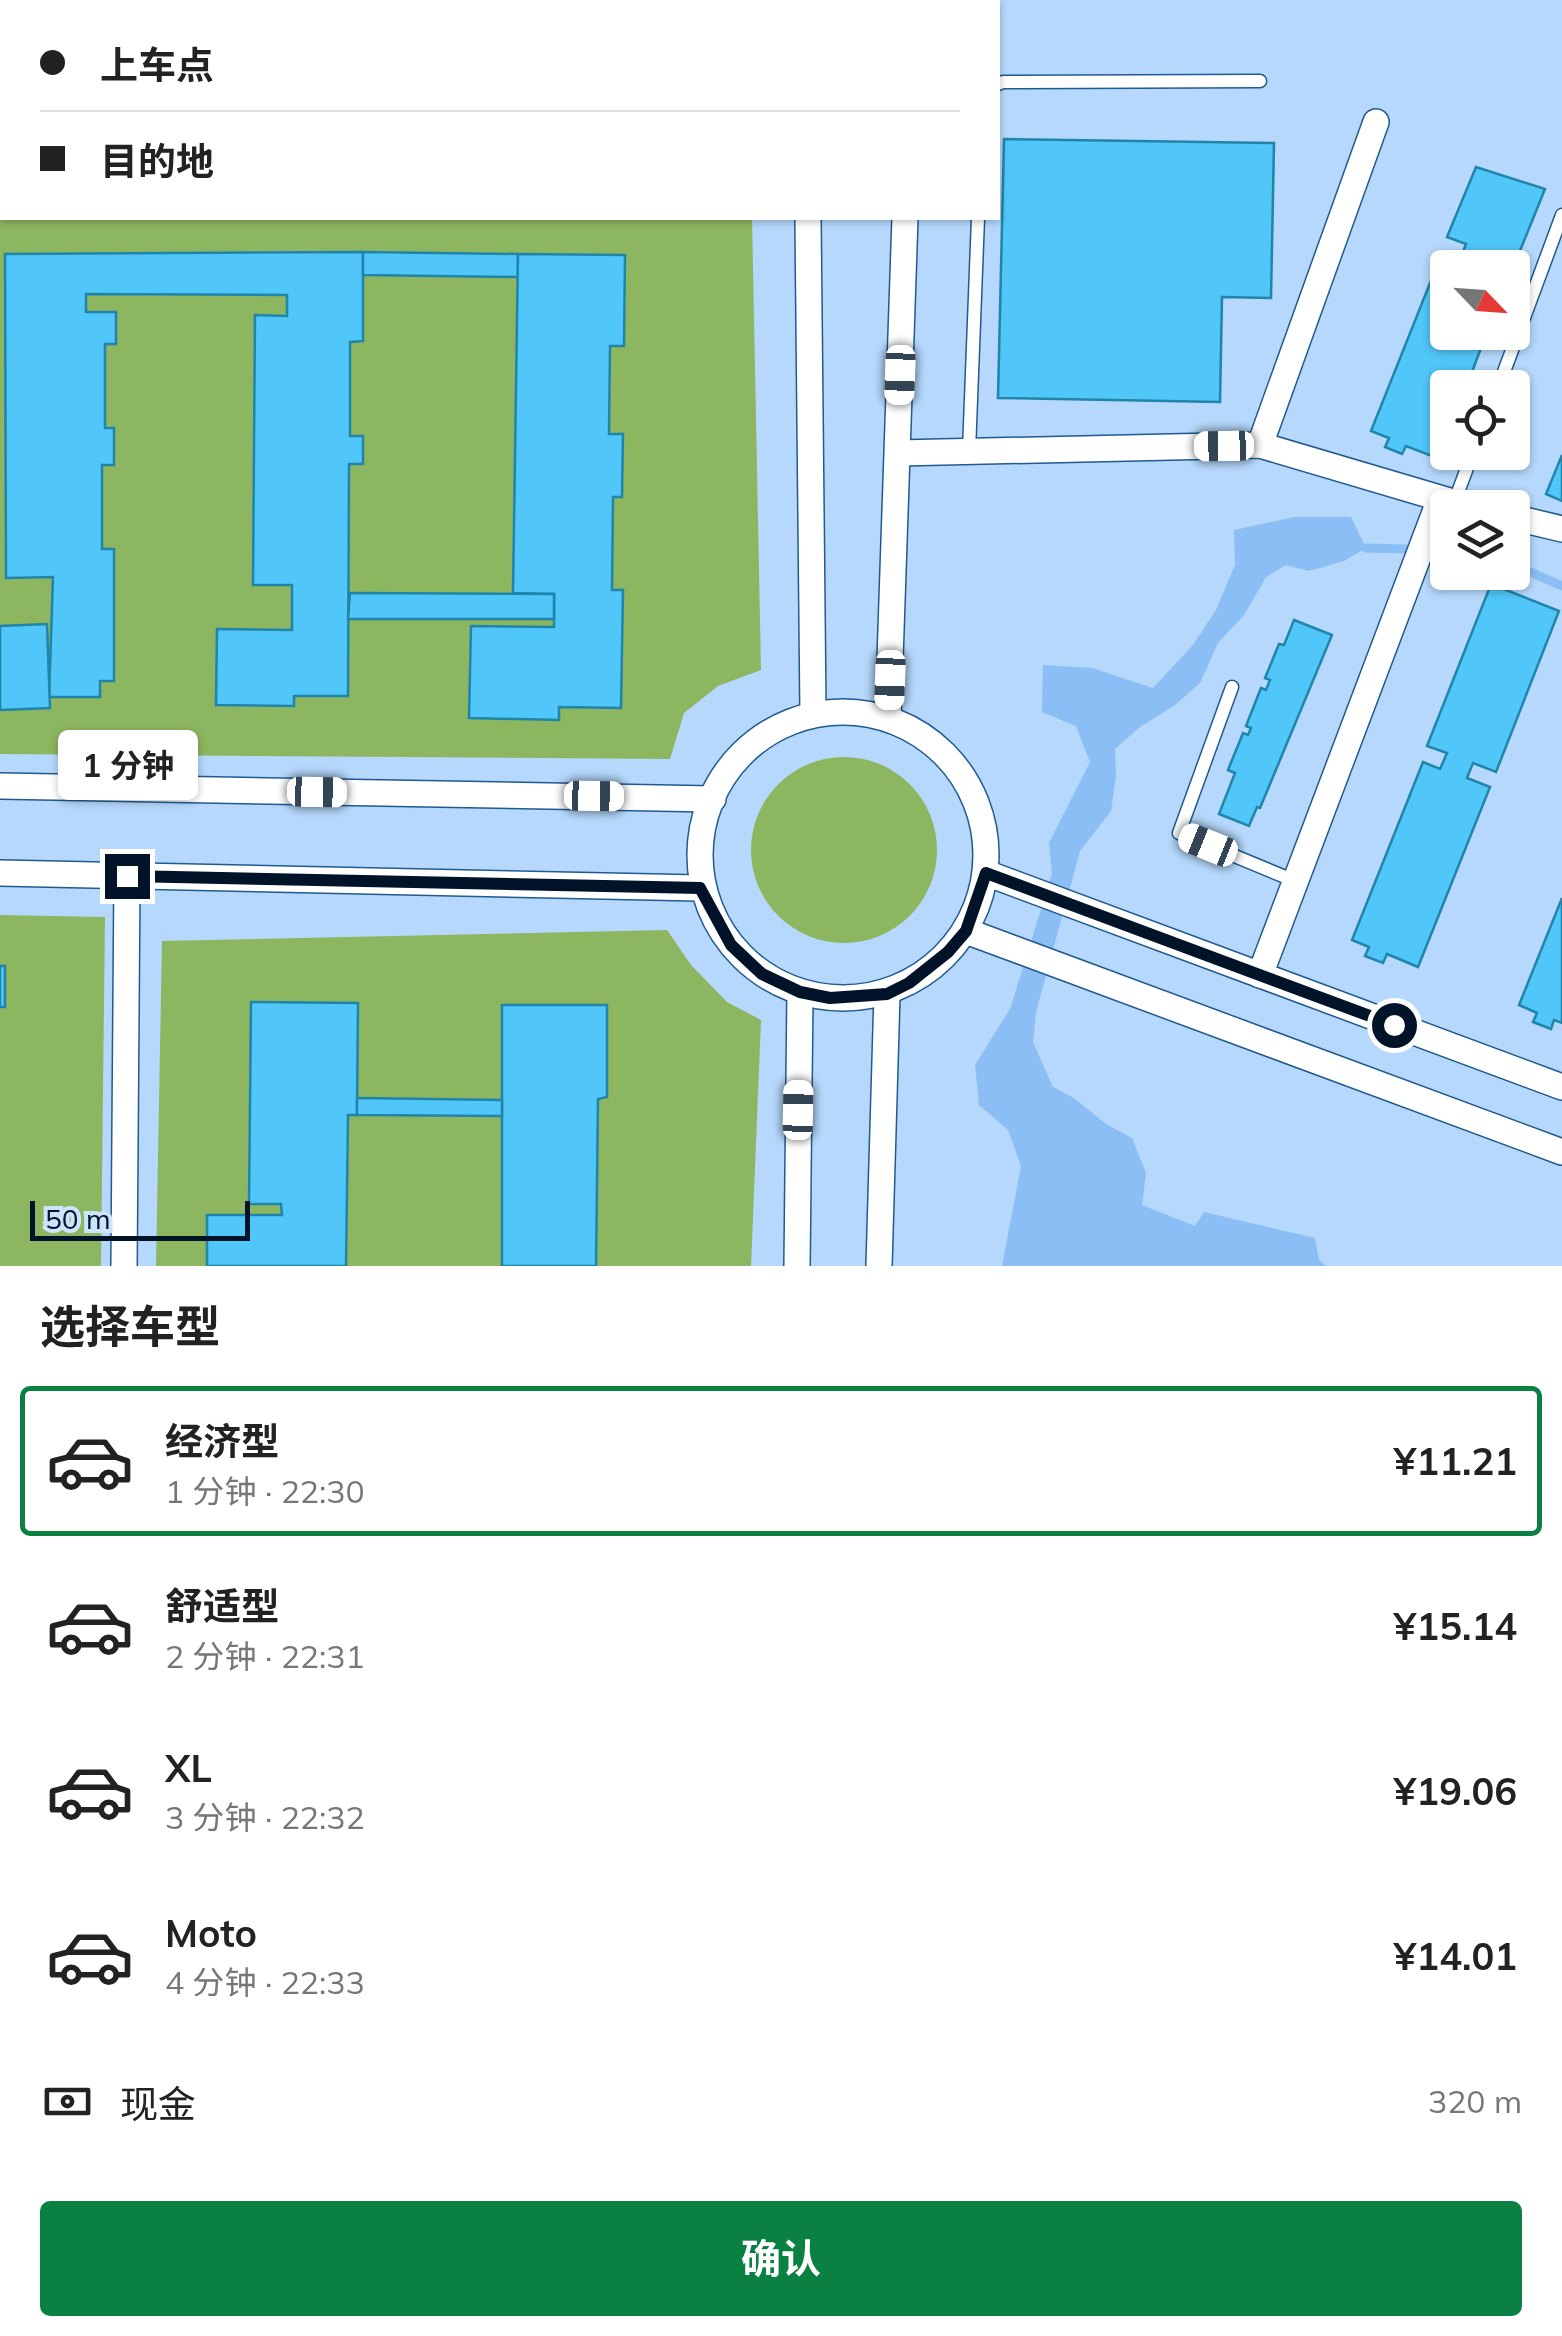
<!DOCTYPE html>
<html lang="zh">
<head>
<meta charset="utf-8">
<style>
	:root { --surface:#fff; --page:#f6f6f6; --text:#222; --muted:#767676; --line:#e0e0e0; --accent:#0b8043 }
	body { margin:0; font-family:Mulish,"Noto Sans SC",sans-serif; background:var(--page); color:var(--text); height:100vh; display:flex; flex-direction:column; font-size:38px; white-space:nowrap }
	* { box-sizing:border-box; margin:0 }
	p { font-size:32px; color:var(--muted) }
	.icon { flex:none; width:55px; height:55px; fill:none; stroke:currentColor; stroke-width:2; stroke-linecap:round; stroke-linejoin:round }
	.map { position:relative; height:1266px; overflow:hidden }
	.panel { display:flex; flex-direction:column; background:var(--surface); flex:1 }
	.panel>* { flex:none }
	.banner { position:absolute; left:0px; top:0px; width:1000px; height:220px; box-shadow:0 2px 8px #0004; display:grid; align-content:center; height:220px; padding:0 40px; background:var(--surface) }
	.needle { width:65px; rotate:115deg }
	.buttons { position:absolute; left:1430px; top:250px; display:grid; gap:20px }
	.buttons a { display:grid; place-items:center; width:100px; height:100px; border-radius:10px; background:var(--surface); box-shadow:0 2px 8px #0004; font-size:50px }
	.scale { position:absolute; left:30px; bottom:25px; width:220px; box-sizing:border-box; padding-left:10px; border:5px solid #001328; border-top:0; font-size:28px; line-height:35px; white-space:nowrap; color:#001328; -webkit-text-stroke:8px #cce4fc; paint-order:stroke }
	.end { position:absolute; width:45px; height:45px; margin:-22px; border:12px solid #001328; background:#fff; box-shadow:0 0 0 5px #fff }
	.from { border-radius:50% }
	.bubble { position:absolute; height:70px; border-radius:10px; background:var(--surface); box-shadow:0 2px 8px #0004; font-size:32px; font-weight:700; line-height:70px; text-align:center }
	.car { position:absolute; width:30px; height:60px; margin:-30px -15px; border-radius:12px; box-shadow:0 0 8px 2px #0007; background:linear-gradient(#fff 24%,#345 0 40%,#fff 0 76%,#345 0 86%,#fff 0) }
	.banner b { display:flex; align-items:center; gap:35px; height:95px; font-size:38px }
	.banner b+b { border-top:2px solid var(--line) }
	.banner i { width:25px; height:25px; background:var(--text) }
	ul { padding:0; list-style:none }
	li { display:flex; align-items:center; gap:30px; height:150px; margin:0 20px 15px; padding:0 20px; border:5px solid transparent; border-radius:10px }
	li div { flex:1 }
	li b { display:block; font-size:38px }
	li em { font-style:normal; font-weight:700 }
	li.selected { border-color:var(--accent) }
	li>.icon { width:90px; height:90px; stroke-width:1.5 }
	h2 { padding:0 40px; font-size:45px; line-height:120px }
	.pay { display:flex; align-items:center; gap:25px; height:110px; padding:0 40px; font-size:38px }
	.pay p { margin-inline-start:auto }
	.primary-button { display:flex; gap:20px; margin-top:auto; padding:20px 40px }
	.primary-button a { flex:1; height:115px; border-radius:10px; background:var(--accent); color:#fff; font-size:40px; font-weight:700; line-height:115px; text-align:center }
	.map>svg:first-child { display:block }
	.green { fill:#8db660 }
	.water { fill:#8abef4 }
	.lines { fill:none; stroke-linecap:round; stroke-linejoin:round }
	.stream { stroke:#8abef4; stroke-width:9 }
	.building { fill:#51c6f8; stroke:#2184ab; stroke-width:2.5 }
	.lane-casing { stroke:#215a8f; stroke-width:15 }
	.street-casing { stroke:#215a8f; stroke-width:28 }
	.lane { stroke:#fff; stroke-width:12 }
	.street { stroke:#fff; stroke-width:25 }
	.route { stroke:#001328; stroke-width:12 }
</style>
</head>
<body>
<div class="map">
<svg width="1562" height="1266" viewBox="0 0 1562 1266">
	<rect width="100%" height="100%" fill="#b5d8fc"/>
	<g class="green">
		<polygon points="0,217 752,218 761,670 718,686 684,713 670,759 0,754"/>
		<circle cx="844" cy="850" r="93"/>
		<polygon points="0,915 105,917 101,1266 0,1266"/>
		<polygon points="667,930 691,965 727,1002 761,1020 751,1266 156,1266 162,941"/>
	</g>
	<polygon class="water" points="1294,517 1351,517 1366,548 1344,561 1309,571 1286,565 1266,577 1244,615 1218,643 1200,683 1175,705 1140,727 1115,749 1116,776 1111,811 1080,851 1036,1012 1033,1042 1053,1087 1074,1098 1106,1124 1132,1138 1146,1173 1142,1205 1195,1226 1204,1212 1315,1238 1319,1260 1326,1266 1002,1266 1021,1166 1008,1130 979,1105 975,1065 1010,1009 1052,874 1049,843 1090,762 1076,726 1042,712 1043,665 1092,668 1153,688 1193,645 1216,610 1235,565 1234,530"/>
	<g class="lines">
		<g class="stream">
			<polyline points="1366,548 1448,550"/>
			<polyline points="1512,564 1562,586"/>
		</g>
	</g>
	<g class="building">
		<polygon points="1004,139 1274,143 1271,298 1222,297 1220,402 998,398"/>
		<polygon points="1476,167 1545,189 1515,263 1493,254 1487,268 1448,268 1448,332 1487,332 1466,388 1448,388 1448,433 1437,458 1406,446 1402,454 1385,447 1389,438 1371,431 1442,253 1460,260 1466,244 1447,237"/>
		<polygon points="363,252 363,341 350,342 350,436 363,436 363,464 349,464 348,696 294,696 294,706 216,705 217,629 292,630 292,585 253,585 255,315 287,316 287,295 86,294 86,312 116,312 116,344 105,344 105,428 114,428 114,465 102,465 102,549 114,549 114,681 100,681 100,697 49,697 53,577 6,578 5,254"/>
		<polygon points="363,252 518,254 518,277 363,275"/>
		<polygon points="518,254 625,255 624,346 610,346 609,434 623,434 622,497 613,497 612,590 623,590 621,708 559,707 559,720 469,718 471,626 554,627 554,594 513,593"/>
		<polygon points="1562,455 1562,501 1546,494"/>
		<polygon points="1491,584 1559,611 1496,772 1473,763 1467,778 1490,787 1418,967 1387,954 1383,963 1365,956 1369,947 1352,940 1423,762 1440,769 1447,753 1427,746"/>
		<polygon points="350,593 554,594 554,619 348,619"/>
		<polygon points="1294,620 1332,635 1260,808 1257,807 1249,826 1219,814 1235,773 1228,770 1243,733 1248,735 1251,728 1246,726 1261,688 1266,690 1270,680 1265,678 1279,644 1284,645"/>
		<polygon points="47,624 50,708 0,710 0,626"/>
		<polygon points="1562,898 1562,1023 1554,1020 1551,1029 1533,1022 1537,1013 1519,1005"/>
		<rect x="0" y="966" width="5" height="41"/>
		<polygon points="251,1002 358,1003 357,1115 348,1115 346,1266 207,1266 207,1215 282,1215 281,1204 249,1204"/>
		<polygon points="502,1005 607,1005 607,1097 598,1099 596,1266 502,1266"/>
		<polygon points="357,1098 502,1100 502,1116 357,1115"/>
	</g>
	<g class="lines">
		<g class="lane-casing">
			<g id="lane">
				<polyline points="998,84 1003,82 1260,81"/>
				<polyline points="1498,388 1562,215"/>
				<polyline points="969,451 978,218"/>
				<polyline points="1454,503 1473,452"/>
				<polyline points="1232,687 1179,833 1295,881"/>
			</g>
		</g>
		<g class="street-casing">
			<g id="street">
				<polyline points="811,2 811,0"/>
				<polyline points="913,2 913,0"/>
				<polyline points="0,183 2,183"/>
				<polyline points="808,218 813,713"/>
				<polyline points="1260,445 1376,122"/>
				<polyline points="898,453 1260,445 1473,508"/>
				<polyline points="1512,517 1562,529"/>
				<circle cx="843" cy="855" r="143"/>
				<polyline points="888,718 905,218"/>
				<polyline points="0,786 713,799"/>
				<polyline points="0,873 700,888"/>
				<polyline points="986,873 1562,1087"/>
				<polyline points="966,931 1562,1152"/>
				<polyline points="1260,975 1440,499"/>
				<polyline points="124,1266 127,876"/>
				<polyline points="797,1266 800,992"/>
				<polyline points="879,1266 887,994"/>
			</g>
		</g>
		<use href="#lane" class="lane"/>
		<use href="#street" class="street"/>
	</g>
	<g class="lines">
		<polyline class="route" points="127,876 700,888 731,945 762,974 800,992 830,998 887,994 909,983 948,952 966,931 986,873 1394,1025"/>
	</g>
</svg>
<div class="buttons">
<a><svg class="needle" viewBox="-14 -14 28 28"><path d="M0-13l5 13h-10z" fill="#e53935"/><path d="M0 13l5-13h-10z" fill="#767676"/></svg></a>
<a><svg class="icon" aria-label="locate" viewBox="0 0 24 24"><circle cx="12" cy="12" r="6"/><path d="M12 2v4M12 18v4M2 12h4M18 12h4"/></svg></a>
<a><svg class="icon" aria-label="layers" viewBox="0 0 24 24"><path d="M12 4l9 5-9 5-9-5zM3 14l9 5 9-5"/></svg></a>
</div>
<div class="scale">50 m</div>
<i class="end from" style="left:1394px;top:1025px"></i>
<i class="end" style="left:127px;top:876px"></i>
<div class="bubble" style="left:58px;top:730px;width:140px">1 分钟</div>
<i class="car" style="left:900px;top:375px;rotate:182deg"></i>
<i class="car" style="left:1224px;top:446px;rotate:269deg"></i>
<i class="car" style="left:890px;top:680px;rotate:182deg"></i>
<i class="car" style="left:317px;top:792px;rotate:91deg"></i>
<i class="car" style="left:594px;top:796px;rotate:91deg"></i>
<i class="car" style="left:1208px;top:845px;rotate:292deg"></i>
<i class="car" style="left:798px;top:1110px;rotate:1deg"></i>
<div class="banner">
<b><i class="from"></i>上车点</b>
<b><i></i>目的地</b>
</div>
</div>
<section class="panel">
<h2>选择车型</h2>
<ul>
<li class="selected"><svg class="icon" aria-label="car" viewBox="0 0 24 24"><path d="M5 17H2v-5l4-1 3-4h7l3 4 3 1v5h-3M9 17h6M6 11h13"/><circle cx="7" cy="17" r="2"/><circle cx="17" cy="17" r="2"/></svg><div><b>经济型</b><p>1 分钟 · 22:30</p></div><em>¥11.21</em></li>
<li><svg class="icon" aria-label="car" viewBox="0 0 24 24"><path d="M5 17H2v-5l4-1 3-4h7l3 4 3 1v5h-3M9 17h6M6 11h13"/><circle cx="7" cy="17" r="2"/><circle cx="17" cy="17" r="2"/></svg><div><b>舒适型</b><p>2 分钟 · 22:31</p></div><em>¥15.14</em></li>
<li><svg class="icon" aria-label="car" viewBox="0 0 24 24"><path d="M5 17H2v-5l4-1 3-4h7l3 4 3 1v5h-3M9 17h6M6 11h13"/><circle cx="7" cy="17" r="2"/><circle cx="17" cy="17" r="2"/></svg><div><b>XL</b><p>3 分钟 · 22:32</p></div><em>¥19.06</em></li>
<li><svg class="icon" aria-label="car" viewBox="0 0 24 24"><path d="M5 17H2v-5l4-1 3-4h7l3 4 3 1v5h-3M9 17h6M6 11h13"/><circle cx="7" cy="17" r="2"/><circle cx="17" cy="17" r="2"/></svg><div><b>Moto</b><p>4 分钟 · 22:33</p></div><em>¥14.01</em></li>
</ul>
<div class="pay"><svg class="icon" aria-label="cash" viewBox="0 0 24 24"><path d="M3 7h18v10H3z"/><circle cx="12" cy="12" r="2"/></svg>现金<p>320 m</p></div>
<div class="primary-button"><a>确认</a></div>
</section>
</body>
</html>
